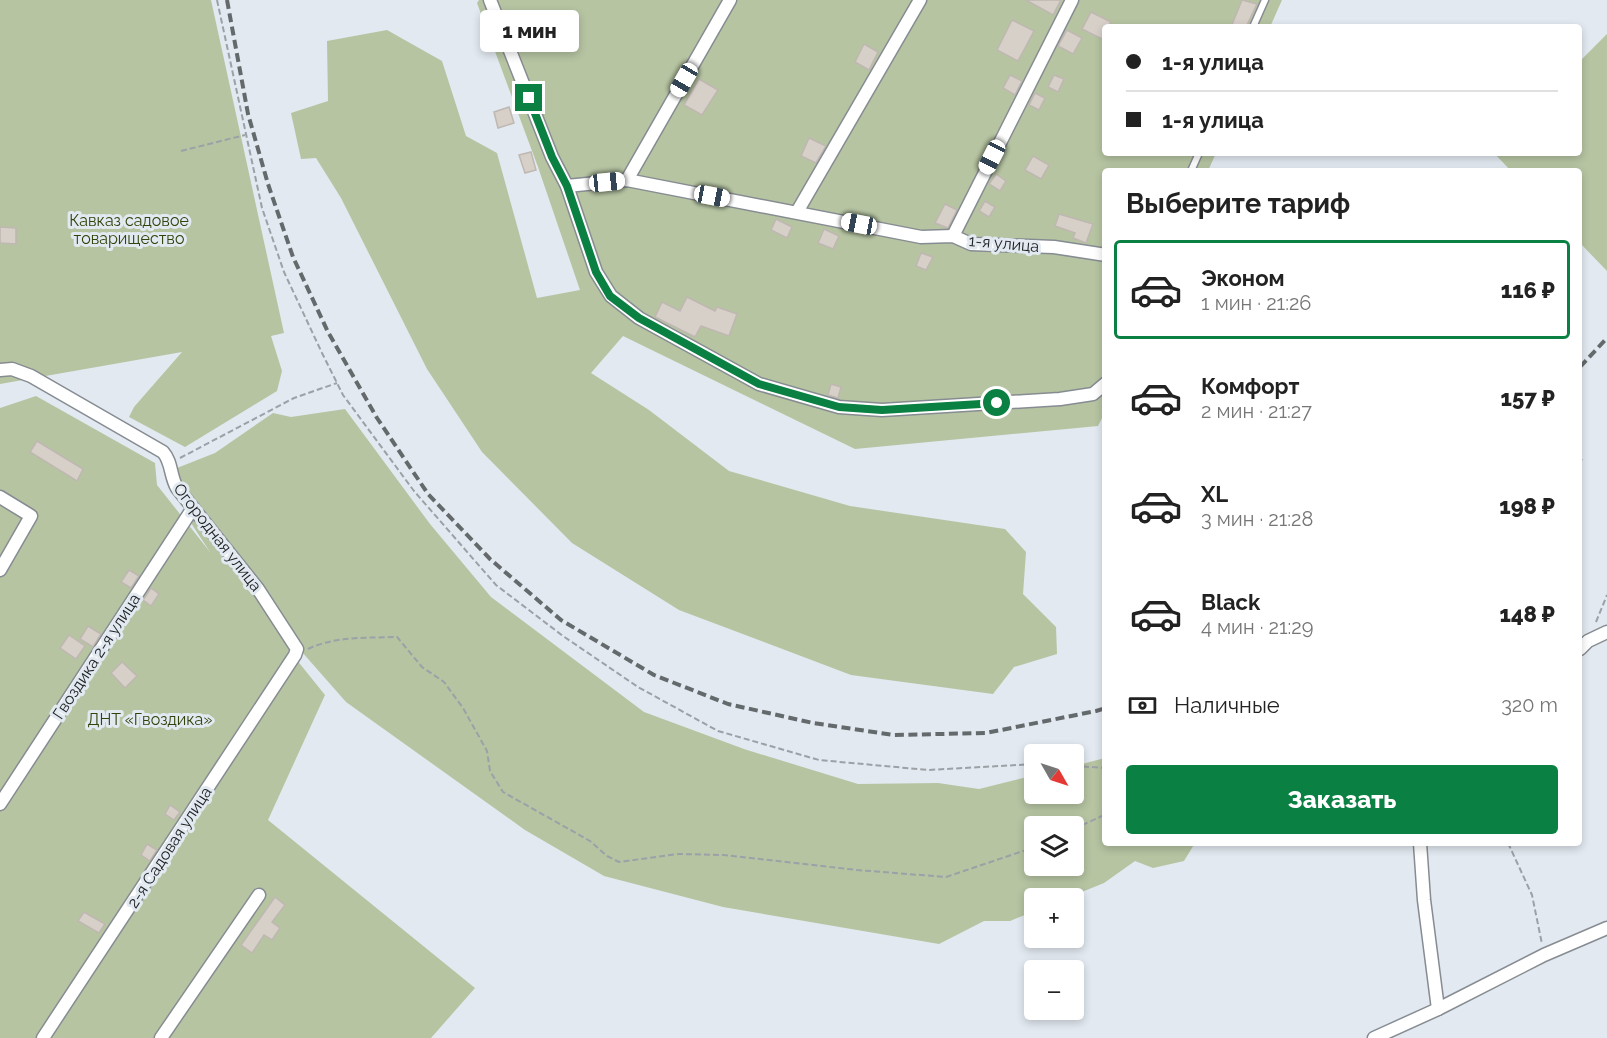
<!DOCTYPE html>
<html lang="ru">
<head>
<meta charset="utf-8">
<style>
	:root { --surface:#fff; --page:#f2f2f2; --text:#222; --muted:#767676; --line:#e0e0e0; --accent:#0b8043 }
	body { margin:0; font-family:Raleway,sans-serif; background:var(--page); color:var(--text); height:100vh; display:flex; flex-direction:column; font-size:22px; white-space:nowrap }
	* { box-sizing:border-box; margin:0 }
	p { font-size:20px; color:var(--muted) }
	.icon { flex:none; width:33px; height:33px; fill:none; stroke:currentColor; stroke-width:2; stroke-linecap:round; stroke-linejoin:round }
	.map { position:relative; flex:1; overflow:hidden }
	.side { position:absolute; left:1102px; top:168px; width:480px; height:678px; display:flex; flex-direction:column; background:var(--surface); border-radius:6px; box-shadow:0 3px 9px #0003 }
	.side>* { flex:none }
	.hud { position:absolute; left:1102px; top:24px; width:480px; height:132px; border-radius:6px; box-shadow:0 3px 9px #0003; display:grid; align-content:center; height:132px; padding:0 24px; background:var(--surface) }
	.needle { width:39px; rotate:129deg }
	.tools { position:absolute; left:1024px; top:744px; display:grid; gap:12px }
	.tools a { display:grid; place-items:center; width:60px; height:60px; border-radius:6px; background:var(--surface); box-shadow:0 3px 9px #0003; font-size:30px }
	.end { position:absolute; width:27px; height:27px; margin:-14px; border:8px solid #0b8043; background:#fff; box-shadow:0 0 0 3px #fff }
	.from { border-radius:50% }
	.bubble { position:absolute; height:42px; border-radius:6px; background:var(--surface); box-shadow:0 3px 9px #0003; font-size:20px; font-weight:800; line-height:42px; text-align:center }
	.car { position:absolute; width:18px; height:36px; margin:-18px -9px; border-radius:8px; box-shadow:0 0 4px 2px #0007; background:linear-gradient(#fff 24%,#345 0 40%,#fff 0 76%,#345 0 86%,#fff 0) }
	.hud b { display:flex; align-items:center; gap:21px; height:57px; font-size:22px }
	.hud b+b { border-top:2px solid var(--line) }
	.hud i { width:15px; height:15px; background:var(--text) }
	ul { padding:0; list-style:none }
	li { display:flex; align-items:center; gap:18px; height:99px; margin:0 12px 9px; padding:0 12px; border:3px solid transparent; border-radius:6px }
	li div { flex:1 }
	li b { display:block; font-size:22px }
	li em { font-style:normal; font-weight:800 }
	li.selected { border-color:var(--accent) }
	li>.icon { width:54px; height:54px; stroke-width:1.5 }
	h2 { padding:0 24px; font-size:27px; line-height:72px }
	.pay { display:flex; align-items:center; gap:15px; height:66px; padding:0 24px; font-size:22px }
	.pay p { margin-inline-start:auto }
	.primary-button { display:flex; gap:12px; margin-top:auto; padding:12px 24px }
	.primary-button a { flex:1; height:69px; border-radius:6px; background:var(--accent); color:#fff; font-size:24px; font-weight:800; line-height:69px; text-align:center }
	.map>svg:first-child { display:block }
	.green { fill:#b6c4a2; fill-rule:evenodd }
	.building { fill:#d7d0c9; stroke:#bfb7b1; stroke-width:1.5 }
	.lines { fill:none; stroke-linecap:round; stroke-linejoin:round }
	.service-casing { stroke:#868c92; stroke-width:9 }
	.minor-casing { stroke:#868c92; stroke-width:15 }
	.path { stroke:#9ca1a7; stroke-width:2; stroke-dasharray:6 3; stroke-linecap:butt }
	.service { stroke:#fff; stroke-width:6 }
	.minor { stroke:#fff; stroke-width:12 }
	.rail { stroke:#64696c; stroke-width:4; stroke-dasharray:9 4.5; stroke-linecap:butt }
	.route { stroke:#0b8043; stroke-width:8 }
	.labels { text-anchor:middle; stroke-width:6; stroke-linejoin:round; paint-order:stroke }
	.park-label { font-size:16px; fill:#31430a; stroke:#e2e9f0 }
	.street-label { font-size:16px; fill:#1b1e20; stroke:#e2e9f0 }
</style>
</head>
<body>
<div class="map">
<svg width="1607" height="1038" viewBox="0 0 1607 1038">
	<rect width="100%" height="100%" fill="#e2e9f0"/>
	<g class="green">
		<polygon points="0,0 211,0 284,333 271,336 282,371 277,391 185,447 129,417 134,407 182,352 0,384"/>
		<polygon points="479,0 1282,0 1270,27 1106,27 1106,153 1216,153 1208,171 1106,171 1106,410 1098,426 855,449 623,336 591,373 649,410 729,471 850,506 1005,529 1026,552 1023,594 1056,627 1057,654 1014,667 993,694 851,675 679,610 572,543 482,452 427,369 341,198 316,158 301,159 291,113 328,101 327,41 387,30 442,61 466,136 497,153 537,298 580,290 538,167 477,3"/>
		<polygon points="1607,34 1607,271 1580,243 1580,171 1511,171 1494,153 1580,153 1580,61"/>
		<path d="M36 396 155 463 157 485 210 552 189 520 177 468 215 453 273 413 291 417 345 409 430 524 491 597 644 712 744 749 858 784 938 783 979 789 1035 775V794H1074V766L1105 758 1106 843H1195L1184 861 1153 868 1135 861 1104 883 1067 898H1035V911L1010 921H984L939 944 723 907 604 876 525 830 346 702 302 652 292 654 325 695 268 820 475 988 431 1038H0V408ZM1035 826H1074V866H1035Z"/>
	</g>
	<g class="building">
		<polygon points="1026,0 1061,0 1053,15"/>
		<polygon points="1242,0 1257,4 1246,27 1231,27"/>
		<polygon points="1091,12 1111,22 1108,27 1106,27 1102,39 1082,29"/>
		<polygon points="1012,20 1034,31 1018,61 997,50"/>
		<polygon points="1067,30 1082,38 1073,54 1058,46"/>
		<polygon points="864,44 878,52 869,70 855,62"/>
		<polygon points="1010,75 1022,81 1015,95 1003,88"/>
		<polygon points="1054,75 1064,79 1058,92 1048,87"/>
		<polygon points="699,79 718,90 702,115 684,105"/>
		<polygon points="1035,93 1045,98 1039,110 1029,105"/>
		<polygon points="509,107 514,123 498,128 494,112"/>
		<polygon points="809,138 826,146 816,163 801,156"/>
		<polygon points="531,152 536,170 525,173 519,155"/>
		<polygon points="1033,156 1049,165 1041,179 1025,170"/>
		<polygon points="996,174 1006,181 1000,191 989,184"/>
		<polygon points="985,201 995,207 989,217 979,211"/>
		<polygon points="945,204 957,210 948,228 935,223"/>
		<polygon points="1059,214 1093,224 1086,243 1073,238 1075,233 1055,226"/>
		<polygon points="776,219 792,227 787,238 771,230"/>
		<polygon points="0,227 16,228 16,244 0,243"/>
		<polygon points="824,229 839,236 833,249 818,243"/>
		<polygon points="921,253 933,257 926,270 916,266"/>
		<polygon points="687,297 715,311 717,307 737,314 729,336 701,326 695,337 655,317 662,302 680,311"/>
		<polygon points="831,384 841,387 838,398 828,395"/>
		<polygon points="37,441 83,469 77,481 30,452"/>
		<polygon points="129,570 139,576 131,588 121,582"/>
		<polygon points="151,588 159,594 151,606 143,600"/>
		<polygon points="88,626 101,634 93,647 80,639"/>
		<polygon points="69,635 85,646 76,659 60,648"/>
		<polygon points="122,662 137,676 125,688 111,673"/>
		<polygon points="170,805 180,812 174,820 165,814"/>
		<polygon points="147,844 157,850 150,861 141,855"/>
		<polygon points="275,897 285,905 272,922 280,928 272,940 264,935 252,953 241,945"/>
		<polygon points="84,912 105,924 99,933 78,921"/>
	</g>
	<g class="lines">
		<g class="service-casing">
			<g id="service">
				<polyline points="1253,27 1265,0"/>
				<polyline points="1191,171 1199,153"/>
			</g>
		</g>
		<g class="minor-casing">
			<g id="minor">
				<polyline points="490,0 552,157 567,186 596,272 611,296 639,318 759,384 839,407 882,410 1060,399 1093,394 1106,383"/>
				<polyline points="627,180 730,0"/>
				<polyline points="567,186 627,180 921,237 953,236 971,244 1054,247 1106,255"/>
				<polyline points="797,212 920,0"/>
				<polyline points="953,236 1072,0"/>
				<path d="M0 370 12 369 31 376 163 452C172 462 170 476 177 488L258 589 297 649 295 655 43 1038"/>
				<polyline points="0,497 31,516 0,570"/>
				<polyline points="1580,649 1588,641 1607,632"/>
				<polyline points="0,804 193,508"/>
				<polyline points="1420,843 1424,900 1438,1009"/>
				<polyline points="161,1038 259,895"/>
				<polyline points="1374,1038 1438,1009 1544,955 1607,928"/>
			</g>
		</g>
		<g class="path">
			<polyline points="217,0 262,208 284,272 322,353 343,395 414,491 496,585 563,636 638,687 718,731 819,760 928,770 1035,764"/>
			<polyline points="181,151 245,135"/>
			<polyline points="180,458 294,398 337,383"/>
			<polyline points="1580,462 1582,459"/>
			<polyline points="1596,622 1607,595"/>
			<path d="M308 649C334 636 369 638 397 637L422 667 444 682 463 708 487 751 490 771 503 792 590 841 607 856 619 862 678 854 724 855 857 870 946 877 1035 847"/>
			<polyline points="1074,766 1106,768"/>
			<polyline points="1074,829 1106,814"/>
			<polyline points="1508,843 1532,895 1542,944"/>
		</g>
		<use href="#service" class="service"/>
		<use href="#minor" class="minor"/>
		<g class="rail">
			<polyline points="227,0 248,114 268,184 293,257 328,332 377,418 428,494 490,559 561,620 654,675 728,704 813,723 894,735 986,733 1096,711 1106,708"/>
			<polyline points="1580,367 1607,338"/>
		</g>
	</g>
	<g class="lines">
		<polyline class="route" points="529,98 552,157 567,186 596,272 610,296 639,318 759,384 839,407 882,410 997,403"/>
	</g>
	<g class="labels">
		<g class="park-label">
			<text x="129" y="226">Кавказ садовое<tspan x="129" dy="18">товарищество</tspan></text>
			<text x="150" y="725">ДНТ «Гвоздика»</text>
		</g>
		<g class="street-label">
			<text transform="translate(1004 243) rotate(5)" y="6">1-я улица</text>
			<text transform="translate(218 537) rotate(52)" y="6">Огородная улица</text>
			<text transform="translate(96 656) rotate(-57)" y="6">Гвоздика 2-я улица</text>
			<text transform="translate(169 847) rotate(-57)" y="6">2-я Садовая улица</text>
		</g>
	</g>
</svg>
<div class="tools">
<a><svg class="needle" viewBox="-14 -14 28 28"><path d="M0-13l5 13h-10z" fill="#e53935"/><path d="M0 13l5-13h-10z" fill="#767676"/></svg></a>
<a><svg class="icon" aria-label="layers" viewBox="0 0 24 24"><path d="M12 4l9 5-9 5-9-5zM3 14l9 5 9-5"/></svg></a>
<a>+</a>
<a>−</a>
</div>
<i class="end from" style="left:997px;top:403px"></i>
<i class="end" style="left:529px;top:98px"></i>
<div class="bubble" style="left:480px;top:10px;width:99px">1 мин</div>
<i class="car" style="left:684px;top:80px;rotate:210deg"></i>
<i class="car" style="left:992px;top:157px;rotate:207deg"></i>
<i class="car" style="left:607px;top:182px;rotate:84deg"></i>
<i class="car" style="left:712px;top:196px;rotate:101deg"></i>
<i class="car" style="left:859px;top:224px;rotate:281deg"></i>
<div class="hud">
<b><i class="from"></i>1-я улица</b>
<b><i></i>1-я улица</b>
</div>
<section class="side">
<h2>Выберите тариф</h2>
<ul>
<li class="selected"><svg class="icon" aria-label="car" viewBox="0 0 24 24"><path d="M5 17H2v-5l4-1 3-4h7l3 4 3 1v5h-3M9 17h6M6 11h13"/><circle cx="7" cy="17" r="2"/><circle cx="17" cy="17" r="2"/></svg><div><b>Эконом</b><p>1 мин · 21:26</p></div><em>116 ₽</em></li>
<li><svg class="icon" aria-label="car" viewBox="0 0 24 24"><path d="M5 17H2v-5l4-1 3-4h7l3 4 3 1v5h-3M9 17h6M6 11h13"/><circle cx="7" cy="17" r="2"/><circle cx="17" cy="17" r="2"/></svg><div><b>Комфорт</b><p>2 мин · 21:27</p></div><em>157 ₽</em></li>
<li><svg class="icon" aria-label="car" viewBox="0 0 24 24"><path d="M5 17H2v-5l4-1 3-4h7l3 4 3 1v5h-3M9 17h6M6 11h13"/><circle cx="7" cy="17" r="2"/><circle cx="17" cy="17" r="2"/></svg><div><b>XL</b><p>3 мин · 21:28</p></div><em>198 ₽</em></li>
<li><svg class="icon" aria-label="car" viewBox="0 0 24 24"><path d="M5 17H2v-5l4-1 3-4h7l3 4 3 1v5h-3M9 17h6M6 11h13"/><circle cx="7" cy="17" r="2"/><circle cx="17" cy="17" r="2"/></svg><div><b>Black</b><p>4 мин · 21:29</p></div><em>148 ₽</em></li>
</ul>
<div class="pay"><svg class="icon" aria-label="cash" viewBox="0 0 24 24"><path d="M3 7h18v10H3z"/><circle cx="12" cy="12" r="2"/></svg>Наличные<p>320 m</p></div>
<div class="primary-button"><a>Заказать</a></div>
</section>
</div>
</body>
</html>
